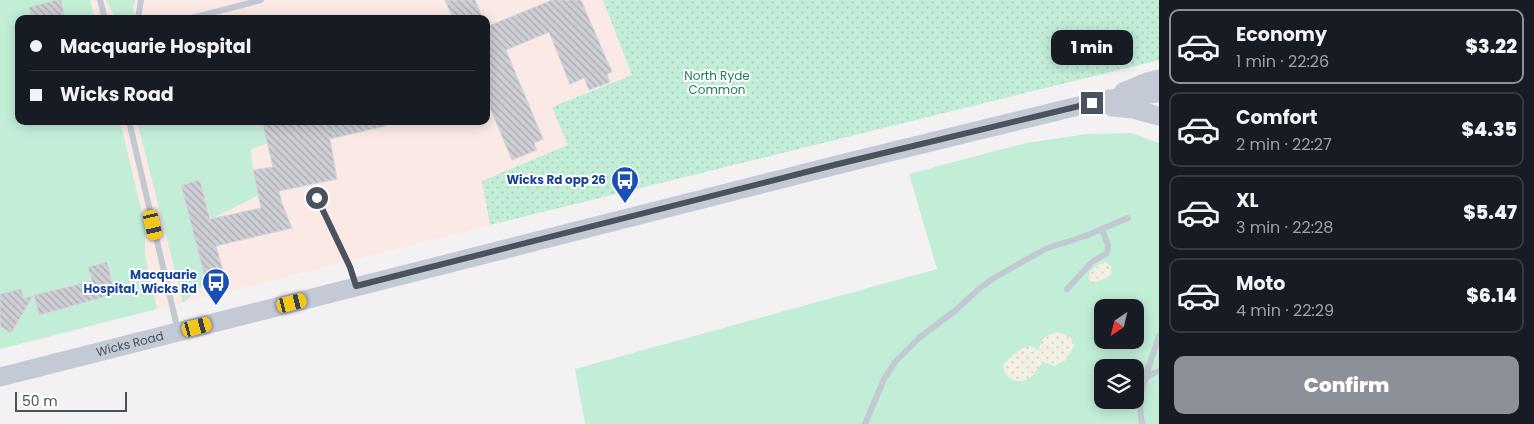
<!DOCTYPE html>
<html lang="en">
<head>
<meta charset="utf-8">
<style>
	:root { --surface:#171b24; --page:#20242c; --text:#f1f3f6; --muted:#9ea1a6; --line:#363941; --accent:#8c9099 }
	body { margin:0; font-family:Poppins,sans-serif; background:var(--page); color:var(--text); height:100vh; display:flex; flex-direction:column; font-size:19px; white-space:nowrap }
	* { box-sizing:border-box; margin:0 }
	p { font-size:16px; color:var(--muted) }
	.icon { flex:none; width:28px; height:28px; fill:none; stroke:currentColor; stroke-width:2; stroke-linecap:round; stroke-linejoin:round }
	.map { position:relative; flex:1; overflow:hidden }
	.panel { display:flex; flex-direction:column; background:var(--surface); width:375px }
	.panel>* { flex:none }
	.guide { position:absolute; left:15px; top:15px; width:475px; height:110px; border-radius:10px; box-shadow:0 2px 12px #0003; display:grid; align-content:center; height:110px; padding:0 15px; background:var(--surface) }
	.needle { width:32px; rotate:215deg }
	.controls { position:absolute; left:1094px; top:299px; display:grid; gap:10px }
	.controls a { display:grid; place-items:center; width:50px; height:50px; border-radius:10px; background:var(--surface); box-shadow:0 2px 12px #0003; font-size:25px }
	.scale { position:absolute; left:15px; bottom:12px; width:112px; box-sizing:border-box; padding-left:5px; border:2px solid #49525d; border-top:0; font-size:14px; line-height:18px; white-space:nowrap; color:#49525d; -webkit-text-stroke:4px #fff; paint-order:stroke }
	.end { position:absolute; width:22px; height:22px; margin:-11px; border:6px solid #49525d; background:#fff; box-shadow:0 0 0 2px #fff }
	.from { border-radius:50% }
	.bubble { position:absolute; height:35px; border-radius:10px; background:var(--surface); box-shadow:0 2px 12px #0003; font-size:16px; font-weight:800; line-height:35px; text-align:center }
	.car { position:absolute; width:15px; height:30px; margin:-15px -8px; border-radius:6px; box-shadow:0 0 4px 1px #0007; background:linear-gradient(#f5c518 24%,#345 0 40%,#f5c518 0 76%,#345 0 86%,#f5c518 0) }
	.guide b { display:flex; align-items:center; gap:18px; height:48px; font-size:19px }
	.guide b+b { border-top:1px solid var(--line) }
	.guide i { width:12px; height:12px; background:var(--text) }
	ul { padding:9px 0 0; list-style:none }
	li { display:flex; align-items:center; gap:15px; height:75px; margin:0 10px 8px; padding:0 5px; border:2px solid var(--line); border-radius:10px }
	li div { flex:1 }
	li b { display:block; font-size:19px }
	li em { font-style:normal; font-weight:800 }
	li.selected { border-color:var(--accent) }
	li>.icon { width:45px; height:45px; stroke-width:1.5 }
	.primary-button { display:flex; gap:10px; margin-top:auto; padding:10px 15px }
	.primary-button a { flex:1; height:58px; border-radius:10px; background:var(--accent); color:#fff; font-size:20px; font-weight:800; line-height:58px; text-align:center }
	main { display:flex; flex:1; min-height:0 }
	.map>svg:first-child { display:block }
	.medical { fill:#fae9e4; fill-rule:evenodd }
	.green { fill:#c2eed8; fill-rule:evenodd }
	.sand { fill:url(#sand-dots) }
	.park { fill:url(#park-dots) }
	.building { fill:url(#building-back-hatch); stroke:#d5d6dc }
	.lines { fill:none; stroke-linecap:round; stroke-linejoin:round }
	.service { stroke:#c2c9d2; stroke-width:6 }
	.secondary { stroke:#c3cad6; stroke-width:19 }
	.route { stroke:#49525d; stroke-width:6 }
	.labels { text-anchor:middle; stroke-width:4; stroke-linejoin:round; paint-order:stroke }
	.park-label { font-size:12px; fill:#1c7d59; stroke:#fff }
	.transit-label { font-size:12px; font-weight:bold; fill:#164399; stroke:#fff; text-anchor:end }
	.street-label { font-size:12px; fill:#49525d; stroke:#fff }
</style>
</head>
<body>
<main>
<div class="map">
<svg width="1159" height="424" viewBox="0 0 1159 424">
	<defs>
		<pattern id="sand-dots" width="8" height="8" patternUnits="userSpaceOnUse" patternTransform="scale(1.25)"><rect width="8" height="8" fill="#f3f0e3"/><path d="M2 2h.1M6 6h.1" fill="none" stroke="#d2d0c5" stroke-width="1.8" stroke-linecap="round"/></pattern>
		<pattern id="park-dots" width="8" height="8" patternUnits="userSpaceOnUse" patternTransform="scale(1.25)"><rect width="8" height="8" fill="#c2eed8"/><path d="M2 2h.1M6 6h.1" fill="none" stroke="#a8cebc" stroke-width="1.8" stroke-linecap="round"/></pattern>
		<pattern id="building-back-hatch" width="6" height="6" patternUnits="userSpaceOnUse" patternTransform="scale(1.25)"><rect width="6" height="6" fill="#cecfd5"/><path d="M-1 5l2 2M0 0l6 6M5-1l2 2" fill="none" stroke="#a9abb0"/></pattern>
	</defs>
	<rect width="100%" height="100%" fill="#f3f1f1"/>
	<path class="medical" d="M0 0H1159V60L490 225 0 349ZM19 19H486V121H19Z"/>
	<g class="green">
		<polygon points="0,0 90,0 95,19 19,19 19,121 120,121 145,226 145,256 157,309 0,349"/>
		<polygon points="106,0 135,0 133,9 135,19 116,19"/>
		<polygon points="137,121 183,121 184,124 195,121 262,121 267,143 251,149 253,170 259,195 211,219 200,180 182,185 206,282 183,303"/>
		<path d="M1130 133 1159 143V424H585L575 369 937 269 909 174 1026 143 1087 134ZM1102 308H1135V340H1102ZM1102 368H1135V400H1102Z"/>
	</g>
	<g class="sand">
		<polygon points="1105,262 1111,266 1111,274 1107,278 1092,283 1089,279 1089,272 1101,263"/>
		<path d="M1060 332 1070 337 1075 344 1066 360 1054 366 1043 362C1039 367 1035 374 1030 378 1019 386 1003 379 1003 365 1009 359 1021 345 1031 346 1033 346 1036 349 1038 350 1044 336 1044 335 1060 332Z"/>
	</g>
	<polygon class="park" points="603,0 1159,0 1159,60 490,225 482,181 568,145 552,107 632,75"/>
	<g class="building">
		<polygon points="57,0 61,0 65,19 32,19 29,7"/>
		<polygon points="445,0 475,0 483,19 453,19"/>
		<polygon points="552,0 581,0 612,72 607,74 610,82 589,90 584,78 570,84 549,32 506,50 543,139 534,143 537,150 512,160 486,98 486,27"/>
		<polygon points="262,121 385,121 385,126 330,139 337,179 279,191 282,203 292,228 216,246 225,278 206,282 181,185 200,180 210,219 261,208 253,170 273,167"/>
		<polygon points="107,262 115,294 39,315 34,295 92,281 88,267"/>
		<polygon points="21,289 24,298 33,296 11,333 0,326 0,294"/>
	</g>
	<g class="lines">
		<g class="service">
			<polyline points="100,0 105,19"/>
			<polyline points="138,19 141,0"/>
			<polyline points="188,19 261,0"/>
			<polyline points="129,121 178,331"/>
			<polyline points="317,198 350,267 356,285"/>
			<polyline points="1067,289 1092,262 1107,253 1108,245 1102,229"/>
			<polyline points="1145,378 1159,336"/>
			<polyline points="865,424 884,379 895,362 919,338 956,310 980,288 994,278 1045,249 1085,236 1128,218"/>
			<path d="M1142 424C1140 412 1138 386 1148 376 1151 374 1156 372 1159 371"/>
		</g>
		<g class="secondary">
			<polyline points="1123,92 1147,82 1159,79"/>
			<polyline points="1112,107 1133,109 1159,116"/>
			<path id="s1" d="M0 377 853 161 1103 100 1159 93"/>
		</g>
	</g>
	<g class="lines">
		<polyline class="route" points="317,198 350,267 356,286 834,165 1092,103"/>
	</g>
	<defs>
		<g id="bus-pin" transform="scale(1.4375)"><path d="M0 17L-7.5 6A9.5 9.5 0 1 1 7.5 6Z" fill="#1a4fb4" stroke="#fff"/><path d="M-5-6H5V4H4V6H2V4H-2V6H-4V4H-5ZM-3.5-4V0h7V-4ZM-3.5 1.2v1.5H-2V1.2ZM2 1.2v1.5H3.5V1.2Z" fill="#fff"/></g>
	</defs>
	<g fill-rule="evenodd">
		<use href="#bus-pin" x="625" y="180"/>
		<use href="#bus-pin" x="216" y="282"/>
	</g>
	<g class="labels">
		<g class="park-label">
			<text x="717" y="80">North Ryde<tspan x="717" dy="14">Common</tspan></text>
		</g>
		<g class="transit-label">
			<text x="606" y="184">Wicks Rd opp 26</text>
			<text x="197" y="279">Macquarie<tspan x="197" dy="14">Hospital, Wicks Rd</tspan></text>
		</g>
		<g class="street-label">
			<text dy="4" stroke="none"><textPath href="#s1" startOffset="134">Wicks Road</textPath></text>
		</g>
	</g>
</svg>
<div class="controls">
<a><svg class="needle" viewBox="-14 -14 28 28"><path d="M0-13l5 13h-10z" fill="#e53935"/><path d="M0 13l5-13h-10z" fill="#9ea1a6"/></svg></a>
<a><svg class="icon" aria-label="layers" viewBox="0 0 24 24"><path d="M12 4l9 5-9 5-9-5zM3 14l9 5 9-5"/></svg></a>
</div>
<div class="scale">50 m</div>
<i class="end from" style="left:317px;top:198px"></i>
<i class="end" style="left:1092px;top:103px"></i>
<div class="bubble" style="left:1051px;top:30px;width:82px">1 min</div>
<i class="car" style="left:153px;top:225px;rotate:167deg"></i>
<i class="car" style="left:292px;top:303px;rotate:76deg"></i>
<i class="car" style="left:197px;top:327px;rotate:75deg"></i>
<div class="guide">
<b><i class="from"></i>Macquarie Hospital</b>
<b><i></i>Wicks Road</b>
</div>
</div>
<section class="panel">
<ul>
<li class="selected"><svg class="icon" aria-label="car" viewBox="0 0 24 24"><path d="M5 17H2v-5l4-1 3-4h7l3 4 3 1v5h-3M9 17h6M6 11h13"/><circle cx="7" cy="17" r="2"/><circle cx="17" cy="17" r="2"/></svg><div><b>Economy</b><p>1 min · 22:26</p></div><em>$3.22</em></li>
<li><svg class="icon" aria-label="car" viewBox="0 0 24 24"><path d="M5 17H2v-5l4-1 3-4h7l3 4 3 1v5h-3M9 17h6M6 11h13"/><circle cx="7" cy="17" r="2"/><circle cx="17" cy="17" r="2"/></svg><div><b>Comfort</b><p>2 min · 22:27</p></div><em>$4.35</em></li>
<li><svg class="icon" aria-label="car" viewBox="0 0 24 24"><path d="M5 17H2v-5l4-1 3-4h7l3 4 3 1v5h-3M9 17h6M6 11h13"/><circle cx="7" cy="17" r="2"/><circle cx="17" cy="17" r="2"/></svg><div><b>XL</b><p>3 min · 22:28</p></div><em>$5.47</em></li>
<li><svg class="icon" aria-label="car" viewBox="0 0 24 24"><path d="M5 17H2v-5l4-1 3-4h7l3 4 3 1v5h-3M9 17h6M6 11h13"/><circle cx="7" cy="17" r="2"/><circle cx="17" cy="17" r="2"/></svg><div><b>Moto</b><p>4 min · 22:29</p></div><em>$6.14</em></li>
</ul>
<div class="primary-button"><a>Confirm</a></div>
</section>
</main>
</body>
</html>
